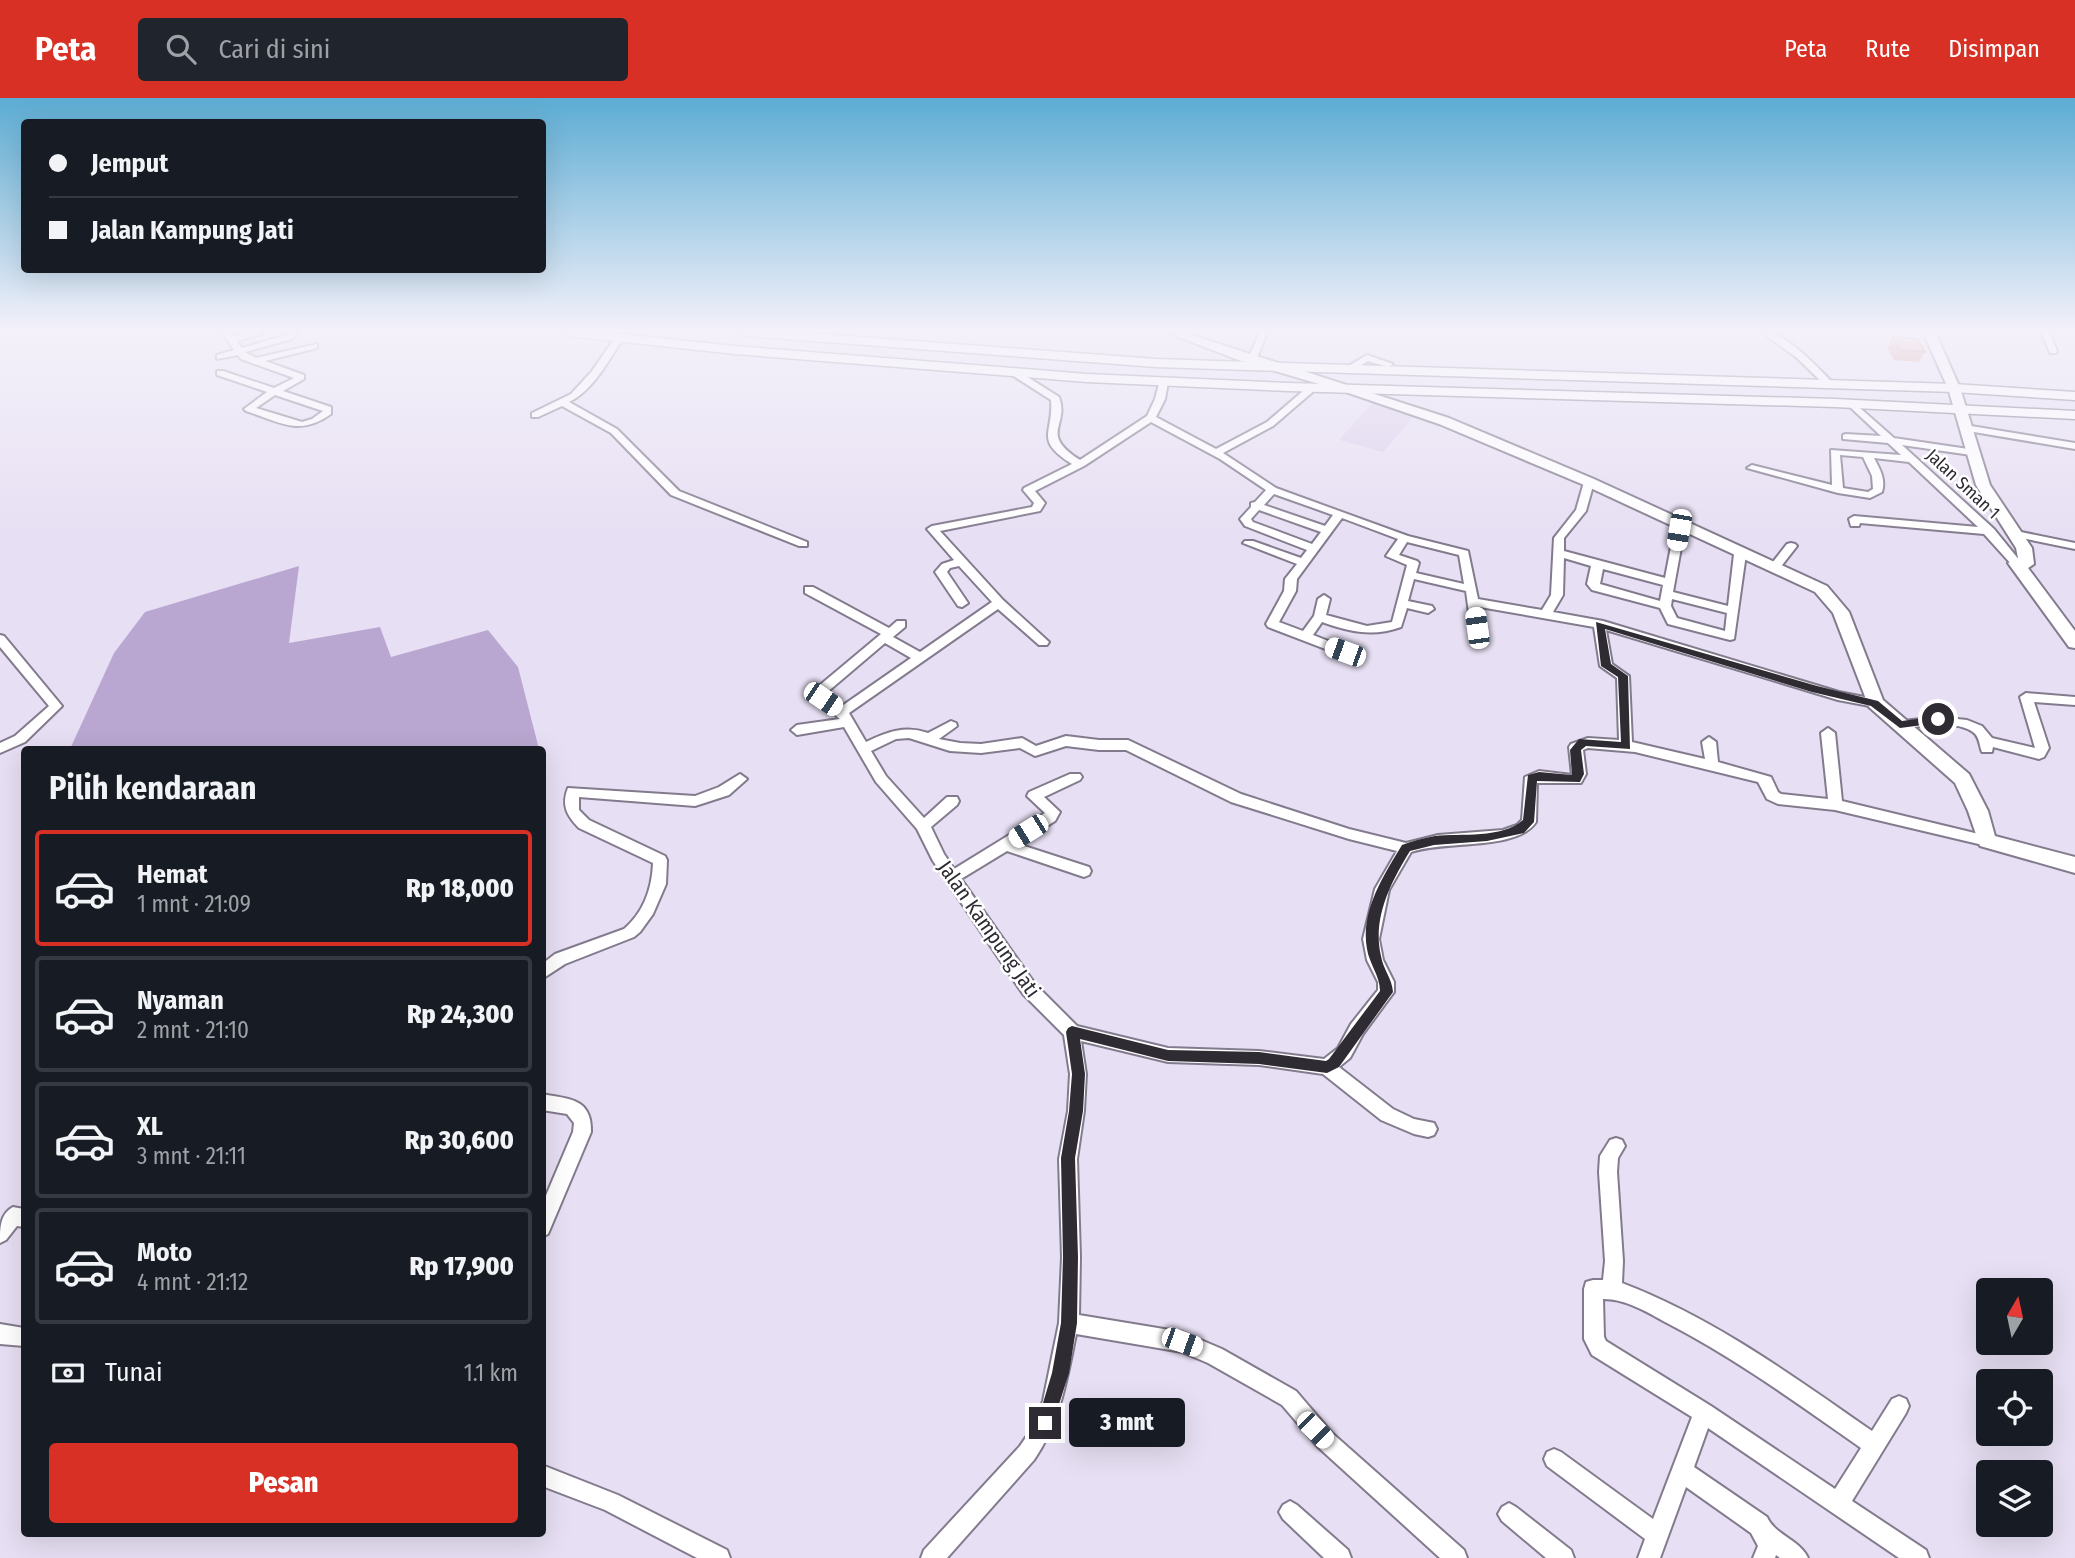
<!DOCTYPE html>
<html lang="id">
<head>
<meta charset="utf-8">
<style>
	:root { --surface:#171b24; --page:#20242c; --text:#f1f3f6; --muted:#9ea1a6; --line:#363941; --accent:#d93025 }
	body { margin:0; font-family:"Fira Sans Condensed",sans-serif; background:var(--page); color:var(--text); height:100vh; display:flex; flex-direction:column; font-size:26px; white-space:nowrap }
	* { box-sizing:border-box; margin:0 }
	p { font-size:23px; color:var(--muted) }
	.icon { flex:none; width:38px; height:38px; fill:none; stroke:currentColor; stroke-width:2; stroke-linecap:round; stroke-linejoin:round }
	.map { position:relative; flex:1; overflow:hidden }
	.side { position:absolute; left:21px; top:648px; width:525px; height:791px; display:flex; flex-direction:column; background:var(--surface); border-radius:7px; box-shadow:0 7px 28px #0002 }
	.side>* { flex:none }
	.top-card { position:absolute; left:21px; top:21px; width:525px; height:154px; border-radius:7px; box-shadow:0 7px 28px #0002; display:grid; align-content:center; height:154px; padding:0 28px; background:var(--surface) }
	.needle { width:46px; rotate:9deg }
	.buttons { position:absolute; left:1976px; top:1180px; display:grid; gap:14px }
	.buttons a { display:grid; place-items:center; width:77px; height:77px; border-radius:7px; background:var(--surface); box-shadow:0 7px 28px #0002; font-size:35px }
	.end { position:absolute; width:32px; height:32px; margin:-16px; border:9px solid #2e2b33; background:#fff; box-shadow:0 0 0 4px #fff }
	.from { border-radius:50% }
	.bubble { position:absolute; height:49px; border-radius:7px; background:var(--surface); box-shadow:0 7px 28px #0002; font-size:23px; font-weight:800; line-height:49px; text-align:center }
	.car { position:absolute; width:21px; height:42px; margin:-21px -10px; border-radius:9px; box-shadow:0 0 5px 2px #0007; background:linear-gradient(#fff 24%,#345 0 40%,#fff 0 76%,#345 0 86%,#fff 0) }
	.top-card b { display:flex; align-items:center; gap:24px; height:66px; font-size:26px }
	.top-card b+b { border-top:2px solid var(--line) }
	.top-card i { width:18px; height:18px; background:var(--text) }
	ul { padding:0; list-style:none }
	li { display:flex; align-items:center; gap:21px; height:116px; margin:0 14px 10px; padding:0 14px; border:4px solid var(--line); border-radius:7px }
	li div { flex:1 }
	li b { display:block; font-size:26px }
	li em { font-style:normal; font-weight:800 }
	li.current { border-color:var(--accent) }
	li>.icon { width:63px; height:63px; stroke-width:1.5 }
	h2 { padding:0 28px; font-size:32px; line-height:84px }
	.pay { display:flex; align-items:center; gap:18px; height:77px; padding:0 28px; font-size:26px }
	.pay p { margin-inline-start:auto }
	.primary-button { display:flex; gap:14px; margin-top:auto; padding:14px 28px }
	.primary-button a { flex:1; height:80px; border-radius:7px; background:var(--accent); color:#fff; font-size:28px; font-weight:800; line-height:80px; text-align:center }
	header { display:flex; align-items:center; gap:42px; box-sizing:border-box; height:98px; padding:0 35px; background:var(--accent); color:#fff }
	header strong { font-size:33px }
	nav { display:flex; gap:38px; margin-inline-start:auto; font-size:24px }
	.search { width:490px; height:63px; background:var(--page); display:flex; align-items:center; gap:18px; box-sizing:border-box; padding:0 24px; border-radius:7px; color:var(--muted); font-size:26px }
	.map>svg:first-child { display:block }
	.built { fill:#dcd2ec }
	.green { fill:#b9a7d1 }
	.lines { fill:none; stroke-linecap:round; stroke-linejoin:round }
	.minor-casing { stroke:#837b8d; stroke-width:4 }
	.major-casing { stroke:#837b8d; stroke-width:4 }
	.highway-casing { stroke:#837b8d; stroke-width:3 }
	.minor { fill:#fff; fill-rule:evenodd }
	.major { fill:#fff; fill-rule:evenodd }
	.highway { fill:#fff; fill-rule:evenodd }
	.wall { fill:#d18b77 }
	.building { fill:#f3a28a; stroke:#aa7161; stroke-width:2 }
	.route { fill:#2e2b33 }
	.labels { text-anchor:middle; stroke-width:5; stroke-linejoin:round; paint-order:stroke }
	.far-street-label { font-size:18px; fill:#2e2b33; stroke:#fff }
	.street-label { font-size:21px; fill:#2e2b33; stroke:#fff }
</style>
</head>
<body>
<header>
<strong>Peta</strong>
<div class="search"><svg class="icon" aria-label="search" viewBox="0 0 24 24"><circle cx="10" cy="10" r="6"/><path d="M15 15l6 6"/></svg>Cari di sini</div>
<nav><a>Peta</a><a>Rute</a><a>Disimpan</a></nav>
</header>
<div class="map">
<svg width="2075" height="1460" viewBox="0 0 2075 1460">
	<rect width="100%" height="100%" fill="#e7dff3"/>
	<polygon class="built" points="1375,302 1417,315 1383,354 1339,342"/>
	<polygon class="green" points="299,468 289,545 380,529 391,559 488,532 518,569 539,651 70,651 114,555 145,514"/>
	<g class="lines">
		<g class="minor-casing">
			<g id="minor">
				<path d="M222 234H230L234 238 251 234H263L262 236 237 243 242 250 286 237 287 234H295L297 237 292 241 245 254 256 260 317 246V250L265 263 304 277V281L283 293 331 309V316C299 339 280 324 246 313L244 311 267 294 217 277V273H223L274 290 294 280 241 261 238 257 217 261V257L234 252ZM275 297 323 313 312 321 302 324 256 310Z"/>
				<polygon points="1260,234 1270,234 1266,237 1255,265 1249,265 1247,263"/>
				<path d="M1761 234C1784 232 1816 268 1832 284V288H1826L1796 259Z"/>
				<polygon points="2041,234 2049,234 2057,253 2056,255 2050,255"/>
				<path d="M617 237 624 239C609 261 594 292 569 304L617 331 679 393 807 444V448H799L671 397 611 335 562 308 538 319H532V315L571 296 592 273Z"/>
				<polygon points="1367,257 1393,266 1388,269 1368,263 1350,274 1342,272"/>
				<path d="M1009 271H1015L1059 299C1070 328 1038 335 1080 362L1147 318 1155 301 1160 282 1168 284 1165 301 1156 319 1216 351 1267 324 1310 287H1316V291L1273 328 1223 355 1276 390 1408 438 1468 453 1478 501 1542 512 1551 497 1554 440 1576 412 1584 384 1589 381 1594 384 1586 413 1564 440V453L1665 480 1675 428 1676 426H1684L1685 428 1673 494 1728 508 1734 456 1736 454H1744L1746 456 1734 541 1730 542 1668 526 1660 510 1592 492 1587 486 1591 468 1564 460 1563 497 1553 514 1603 523 1839 594 1879 602 1881 605 1875 609 1838 602 1606 532 1612 566 1629 578 1632 644 1705 661 1702 644 1709 639 1716 644 1718 664 1771 679 1778 694 1781 696 1828 701 1821 635 1828 630 1835 635 1842 703 1987 738 1992 739 1994 743 1992 747 1987 748 1835 712 1778 706 1767 701 1758 684 1635 654 1588 650 1583 652 1586 676 1581 685H1537L1536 724C1517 753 1446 742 1411 754L1389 792 1379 841 1383 862 1394 884V894L1363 936 1350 960 1339 969 1393 1011 1414 1021 1434 1025 1437 1031 1434 1037 1428 1039 1414 1036 1381 1022 1323 976 1259 967 1168 964 1081 943 1086 976 1084 1013 1077 1061 1080 1159 1079 1217 1182 1234 1222 1251 1296 1293 1332 1335 1464 1452 1467 1460H1440L1318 1349 1282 1307 1208 1265 1182 1254 1076 1236C1067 1281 1060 1324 1034 1362L947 1460H921L924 1452 1020 1348 1031 1332 1043 1303 1059 1225 1062 1159 1059 1061 1068 1013 1070 976 1064 937 1023 896 933 763 917 731 876 684 844 629 797 637 791 632 797 627 840 621 814 600 812 597 814 592 881 536 805 495V489H813L889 530 897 523H905V529L893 539 920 554 992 504 959 468 950 470 947 474 968 505 962 509 958 508 935 474 942 466 954 462 927 431 932 428 1032 409 1034 405 1023 392 1024 390 1072 366C1033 341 1054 336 1051 302L1009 275ZM1151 324 1220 361 1266 392 1255 404 1251 405V409L1240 421 1245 428 1307 452 1301 460 1253 443H1245L1243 445 1297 466 1285 481 1284 493 1266 526 1268 529 1341 557H1349L1351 554 1349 551 1313 537 1322 524C1350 534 1373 539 1401 529L1407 510 1428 515 1434 511 1432 508 1408 503 1414 481 1466 493 1471 530 1477 534 1483 530 1480 509 1594 529 1600 568 1617 580 1619 642 1588 640 1571 646 1569 649 1572 677 1539 673 1525 679 1522 722 1517 727 1503 732 1438 737 1406 745 1349 731 1241 696 1128 642H1099L1066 638 1036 648 1022 640 981 646 960 645 939 641 957 628 956 625 951 623 928 635C905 627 887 634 866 644L849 615 998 511 1039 547H1047L1049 544 1003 502 940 433 1040 413 1045 405 1035 393 1084 368ZM1274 396 1333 417 1325 428 1264 407ZM1259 412 1321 434 1312 446 1253 424 1251 421ZM1342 420 1398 441 1386 458 1407 467 1392 524 1367 528 1326 517 1330 501 1324 497 1318 501 1314 518 1303 533 1279 524 1296 493 1297 481ZM1407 444 1459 457 1464 486 1416 475 1419 465 1417 463 1399 457ZM1603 471 1663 487 1660 503 1600 486ZM1672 501 1727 515 1725 533 1677 520 1671 508ZM885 545 911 560 842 608 825 596ZM909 640 950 653 981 655 1020 650 1035 658 1066 648 1099 652H1126L1231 704 1349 741 1397 753 1375 791 1363 841 1367 862 1378 884V892L1351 926 1338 950 1324 961 1259 953 1168 950 1077 928 1035 886 961 781 1007 753 1084 779 1089 777 1091 773 1089 769 1018 746 1055 723 1060 714 1044 699 1080 682 1082 679 1080 676H1070L1029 694 1027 698 1045 715 954 771 944 756 931 729 957 707 959 703 957 699H947L924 720 886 678 871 653 896 641Z"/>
				<path d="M1852 303 1894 340 1975 352V356L1971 357 1902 347 1994 431 2020 463V467H2012L1984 436 1860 425 1859 428H1851L1849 421 1854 418 1978 429 1909 364 1874 360C1880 371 1886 382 1882 394L1870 400 1838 395 1747 370 1752 367 1832 387 1831 352 1901 357 1888 345 1843 341V337L1846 336 1881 338 1849 308 1847 306ZM1840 357 1863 359 1872 378 1873 391 1868 394 1843 390Z"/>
				<polygon points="1965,327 2075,345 2075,351 1962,332 1962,328"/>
				<polygon points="2016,433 2075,445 2075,451 2012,438 2011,436"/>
				<polygon points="1791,445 1795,446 1797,448 1779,471 1771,471 1769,469 1787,446"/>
				<polygon points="0,537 4,538 62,608 25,644 0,655 0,645 15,638 49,608 0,549"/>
				<path d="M2026 595 2075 599V607L2034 604 2049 650 2044 659 2039 661 1993 649 1992 654H1982C1979 647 1980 639 1973 634 1955 621 1920 628 1900 631L1894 627 1895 624 1938 619 1967 622 1982 628 1992 640 2035 650 2020 599Z"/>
				<path d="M740 676 747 681 729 697 695 708 579 699V712L589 722 665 758 667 762 666 786 653 816 640 834 634 839 565 866 542 881V866L555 856 624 831C644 814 652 790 653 765L579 730C567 718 561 707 568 690L695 698 719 689Z"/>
				<path d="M542 996C569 1001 592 1000 591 1034L548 1136 542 1139V1107L573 1034 574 1025 567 1016 542 1012Z"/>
				<path d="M1616 1040 1622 1042 1625 1048 1618 1060 1617 1074 1623 1163 1622 1185C1712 1219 1793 1278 1872 1333L1892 1301 1899 1298 1906 1301 1909 1308 1906 1315 1852 1403 1926 1452 1929 1460H1899L1708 1330 1694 1369 1767 1419C1775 1437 1800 1442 1808 1460H1780L1776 1457 1775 1460H1753L1758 1448 1751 1435 1686 1389 1660 1460H1638L1645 1441 1547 1368 1544 1361 1547 1354 1554 1351 1561 1354 1653 1421 1692 1319 1592 1257 1584 1241V1191L1586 1184 1593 1182H1603L1605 1163 1599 1074 1600 1058 1610 1042ZM1603 1201C1626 1201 1647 1214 1667 1225 1735 1260 1798 1306 1861 1350L1835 1391 1711 1308 1606 1243 1604 1239Z"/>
				<path d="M13 1109 24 1111V1129L17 1128 6 1142 0 1145C0 1130 0 1116 13 1109Z"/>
				<polygon points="0,1226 24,1230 24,1248 0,1246"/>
				<polygon points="542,1367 618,1397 727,1452 730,1460 697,1460 605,1412 542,1388"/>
				<polygon points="1290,1403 1297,1407 1348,1452 1351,1460 1324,1460 1283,1421 1279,1414 1283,1407"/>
				<polygon points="1509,1405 1516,1409 1571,1452 1574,1460 1546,1460 1502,1423 1498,1416 1502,1409"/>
			</g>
		</g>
		<g class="major-casing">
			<g id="major">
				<polygon points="1166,234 1182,234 1449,320 1594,381 1827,488 1849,514 1883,602 1969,676 1988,713 1995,738 2075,759 2075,775 1980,748 1968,713 1955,685 1869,609 1833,515 1815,494 1584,387 1439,326 1343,293 1241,263"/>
				<polygon points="1923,234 1935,234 1960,290 1990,387 2032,450 2034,466 2028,470 2075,533 2075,550 2069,549 2008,465 2018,460 2016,450 1976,387 1948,290"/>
			</g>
		</g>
		<g class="highway-casing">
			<g id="highway">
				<polygon points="561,234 601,234 735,248 1087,276 1289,285 1835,301 2075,313 2075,321 1835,309 1289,293 1087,284 735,256 568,238"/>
				<polygon points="740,234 793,234 1156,261 1954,286 2075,294 2075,302 1954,294 1156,269 746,238"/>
			</g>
		</g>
		<use href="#minor" class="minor"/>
		<use href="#major" class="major"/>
		<use href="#highway" class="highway"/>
	</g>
	<polygon class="wall" points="1893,239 1925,254 1919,264 1894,262 1887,249"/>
	<polygon class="building" points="1893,239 1917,241 1925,254 1900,252"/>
	<linearGradient id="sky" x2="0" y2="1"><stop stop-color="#5cacd3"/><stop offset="0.53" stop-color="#f4f1fa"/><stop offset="1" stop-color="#f4f1fa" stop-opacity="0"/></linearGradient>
	<rect width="2075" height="438" fill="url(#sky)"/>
	<path class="route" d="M1596 524 1817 588 1878 603 1902 623 1938 618 1943 621 1938 625 1900 630 1871 608 1812 594 1605 531 1611 566 1628 578 1630 651 1586 648 1581 652 1584 676 1580 684 1537 683 1534 724 1524 735 1487 743 1434 747 1410 753C1391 784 1372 820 1381 858 1383 871 1392 880 1393 894L1339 969 1327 975 1259 966 1168 963 1080 941 1085 976 1083 1013 1075 1060 1078 1159 1077 1225 1069 1275 1053 1325 1051 1330 1045 1333 1039 1330 1037 1325 1052 1275 1061 1225 1063 1159 1061 1060 1069 1013 1072 976 1066 934 1068 930 1072 928 1168 952 1259 954 1326 963 1329 961 1380 893C1380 878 1369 865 1367 851 1360 813 1384 777 1402 747 1412 743 1424 740 1435 738 1461 735 1502 741 1523 722L1528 677 1539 674 1572 677 1570 652 1579 641 1621 644 1618 579 1601 568Z"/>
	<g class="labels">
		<g class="far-street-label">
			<text transform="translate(1963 386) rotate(43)" y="6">Jalan Sman 1</text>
		</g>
		<g class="street-label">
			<text transform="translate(989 831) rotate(55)" y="7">Jalan Kampung Jati</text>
		</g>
	</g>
</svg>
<div class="buttons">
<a><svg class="needle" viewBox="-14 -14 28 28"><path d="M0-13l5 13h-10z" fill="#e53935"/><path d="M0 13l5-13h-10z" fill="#9ea1a6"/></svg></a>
<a><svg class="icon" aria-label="locate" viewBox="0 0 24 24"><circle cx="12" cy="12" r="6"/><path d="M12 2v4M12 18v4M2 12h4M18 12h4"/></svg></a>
<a><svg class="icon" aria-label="layers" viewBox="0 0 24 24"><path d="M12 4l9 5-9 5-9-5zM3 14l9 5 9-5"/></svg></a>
</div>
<i class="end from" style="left:1938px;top:621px"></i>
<i class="end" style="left:1045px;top:1325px"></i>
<div class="bubble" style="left:1069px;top:1300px;width:116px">3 mnt</div>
<i class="car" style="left:1679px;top:432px;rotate:190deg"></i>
<i class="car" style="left:1477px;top:530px;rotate:352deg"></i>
<i class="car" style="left:1345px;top:554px;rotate:290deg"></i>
<i class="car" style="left:823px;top:601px;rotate:124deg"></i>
<i class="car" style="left:1028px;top:733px;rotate:238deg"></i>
<i class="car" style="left:1182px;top:1244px;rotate:110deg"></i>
<i class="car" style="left:1315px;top:1332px;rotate:135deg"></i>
<div class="top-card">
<b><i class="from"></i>Jemput</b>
<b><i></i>Jalan Kampung Jati</b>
</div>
<section class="side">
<h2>Pilih kendaraan</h2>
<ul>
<li class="current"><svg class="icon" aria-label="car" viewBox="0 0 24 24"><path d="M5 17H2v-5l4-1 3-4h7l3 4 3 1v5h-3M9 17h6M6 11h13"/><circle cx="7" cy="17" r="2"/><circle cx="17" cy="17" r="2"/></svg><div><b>Hemat</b><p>1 mnt · 21:09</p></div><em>Rp 18,000</em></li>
<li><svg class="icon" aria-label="car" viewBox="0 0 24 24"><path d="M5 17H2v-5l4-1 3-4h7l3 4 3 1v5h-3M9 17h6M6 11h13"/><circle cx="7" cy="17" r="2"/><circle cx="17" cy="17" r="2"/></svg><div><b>Nyaman</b><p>2 mnt · 21:10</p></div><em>Rp 24,300</em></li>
<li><svg class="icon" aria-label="car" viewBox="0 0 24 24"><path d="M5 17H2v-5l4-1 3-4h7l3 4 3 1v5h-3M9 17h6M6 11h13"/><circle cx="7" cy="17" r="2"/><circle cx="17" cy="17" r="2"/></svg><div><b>XL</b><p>3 mnt · 21:11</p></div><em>Rp 30,600</em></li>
<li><svg class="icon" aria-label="car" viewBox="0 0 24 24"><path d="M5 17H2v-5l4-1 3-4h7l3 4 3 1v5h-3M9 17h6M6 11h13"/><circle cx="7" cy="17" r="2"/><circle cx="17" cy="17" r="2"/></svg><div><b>Moto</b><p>4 mnt · 21:12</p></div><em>Rp 17,900</em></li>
</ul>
<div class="pay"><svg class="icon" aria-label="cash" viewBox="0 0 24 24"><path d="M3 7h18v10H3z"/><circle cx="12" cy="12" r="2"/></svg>Tunai<p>1.1 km</p></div>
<div class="primary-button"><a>Pesan</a></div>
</section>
</div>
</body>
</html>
